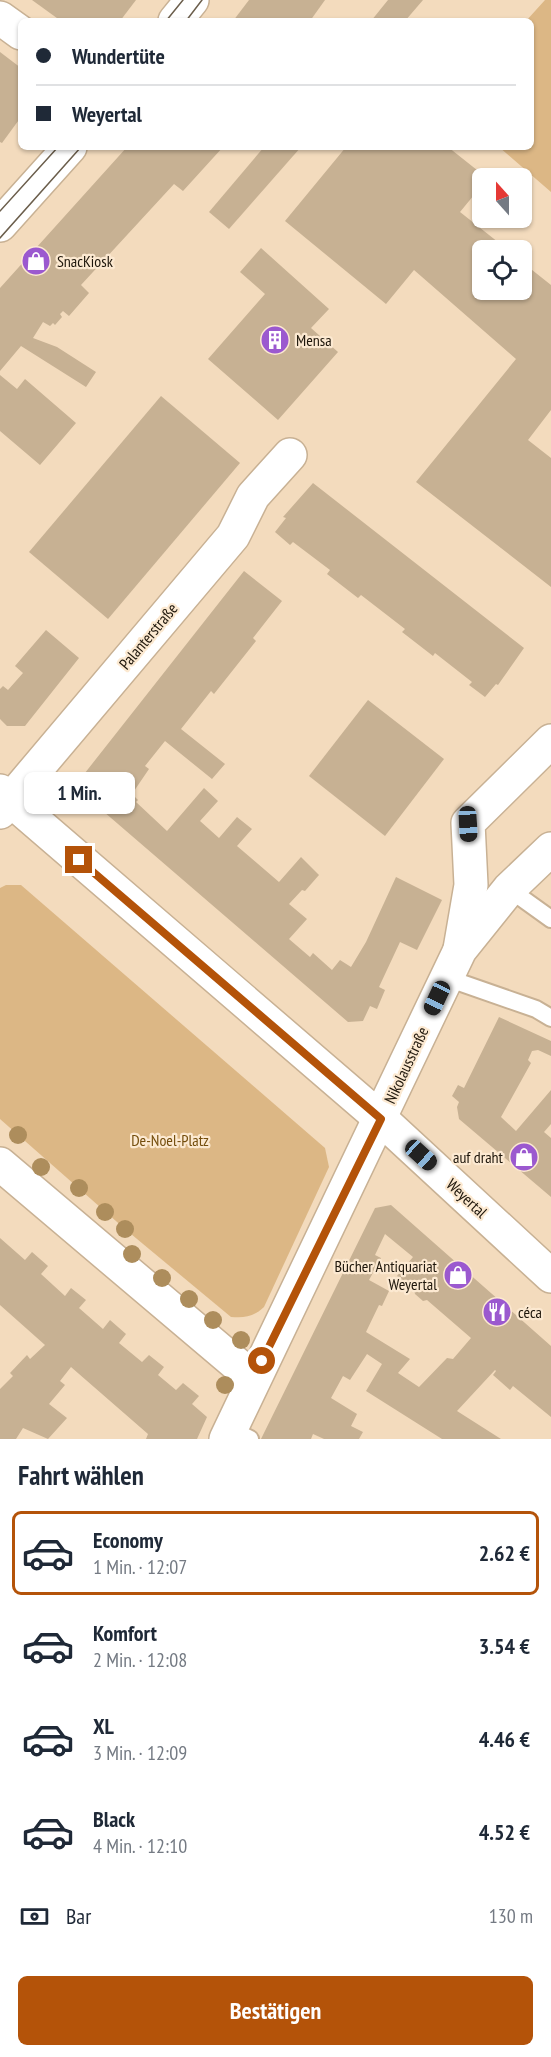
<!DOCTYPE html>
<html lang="de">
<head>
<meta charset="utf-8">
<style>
	:root { --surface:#fff; --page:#f6f6f7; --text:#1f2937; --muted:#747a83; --line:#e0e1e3; --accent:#b45309 }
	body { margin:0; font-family:"PT Sans Narrow",sans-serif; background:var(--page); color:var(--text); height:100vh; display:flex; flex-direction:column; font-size:22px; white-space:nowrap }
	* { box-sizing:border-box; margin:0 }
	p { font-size:20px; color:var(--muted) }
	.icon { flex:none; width:33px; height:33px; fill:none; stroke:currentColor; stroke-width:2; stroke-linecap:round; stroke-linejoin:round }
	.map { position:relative; height:1439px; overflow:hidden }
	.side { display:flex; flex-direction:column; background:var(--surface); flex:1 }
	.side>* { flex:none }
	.banner { position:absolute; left:18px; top:18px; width:516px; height:132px; border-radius:9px; box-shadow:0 2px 4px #0004; display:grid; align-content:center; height:132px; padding:0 18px; background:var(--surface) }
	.needle { width:39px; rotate:339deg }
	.tools { position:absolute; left:472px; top:168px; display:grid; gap:12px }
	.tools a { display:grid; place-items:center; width:60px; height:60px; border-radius:9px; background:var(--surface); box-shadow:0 2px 4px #0004; font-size:30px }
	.end { position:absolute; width:27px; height:27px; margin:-14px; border:8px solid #b45309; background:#fff; box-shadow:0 0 0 3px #fff }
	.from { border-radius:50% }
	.bubble { position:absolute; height:42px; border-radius:9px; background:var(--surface); box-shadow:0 2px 4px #0004; font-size:20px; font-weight:800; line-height:42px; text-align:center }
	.car { position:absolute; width:18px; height:36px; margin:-18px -9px; border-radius:8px; box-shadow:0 0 4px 2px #0007; background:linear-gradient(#222 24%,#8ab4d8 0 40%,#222 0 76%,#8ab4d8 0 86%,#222 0) }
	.banner b { display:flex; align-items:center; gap:21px; height:57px; font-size:22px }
	.banner b+b { border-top:2px solid var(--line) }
	.banner i { width:15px; height:15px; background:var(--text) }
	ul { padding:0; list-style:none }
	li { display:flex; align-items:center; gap:18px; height:84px; margin:0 12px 9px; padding:0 6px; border:3px solid transparent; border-radius:9px }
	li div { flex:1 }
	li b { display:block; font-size:22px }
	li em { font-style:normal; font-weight:800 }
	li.active { border-color:var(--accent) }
	li>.icon { width:54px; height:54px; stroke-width:1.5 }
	h2 { padding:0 18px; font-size:27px; line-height:72px }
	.pay { display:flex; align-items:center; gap:15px; height:66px; padding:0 18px; font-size:22px }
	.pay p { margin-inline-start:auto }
	.button { display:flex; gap:12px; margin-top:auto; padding:12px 18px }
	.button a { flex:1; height:69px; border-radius:9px; background:var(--accent); color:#fff; font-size:24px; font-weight:800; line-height:69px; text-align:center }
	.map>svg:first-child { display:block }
	.green { fill:#dcb785 }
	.building { fill:#c7b193; fill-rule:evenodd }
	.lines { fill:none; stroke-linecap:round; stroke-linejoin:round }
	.service-casing { stroke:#c8b194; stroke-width:20 }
	.minor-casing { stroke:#c8b194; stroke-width:36 }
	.tertiary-casing { stroke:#c8b194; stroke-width:36 }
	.service { stroke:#fff; stroke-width:16 }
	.minor { stroke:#fff; stroke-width:33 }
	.tertiary { stroke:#fff; stroke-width:33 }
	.tram { stroke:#6b5e4c; stroke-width:1.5 }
	.tree { fill:#ad8d5c }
	.route { stroke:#b45309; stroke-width:8 }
	.labels { text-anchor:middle; stroke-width:4.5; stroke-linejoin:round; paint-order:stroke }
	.poi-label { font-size:16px; fill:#1e160b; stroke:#fce9d1; text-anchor:start }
	.street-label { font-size:16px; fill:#1e160b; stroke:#fce9d1 }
	.park-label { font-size:16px; fill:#744d0c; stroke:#fce9d1 }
</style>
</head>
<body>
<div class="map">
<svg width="551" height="1439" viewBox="0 0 551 1439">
	<rect width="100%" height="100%" fill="#f3dbbd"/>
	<g class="green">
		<polygon points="545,0 551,0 551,192 499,147 531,147 531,21 526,21"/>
		<path d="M6 885H21L325 1148 329 1167 264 1307C253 1317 245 1318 231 1317L125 1229 0 1119V888Z"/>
	</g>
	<g class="building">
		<polygon points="32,0 136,0 120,21 61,21"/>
		<polygon points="249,0 325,0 310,21 233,21"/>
		<polygon points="388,0 423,0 405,21 371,21"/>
		<polygon points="0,52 21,68 21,117 2,143 0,142"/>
		<polygon points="127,147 223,147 183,191 174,184 81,285 89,293 69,316 63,311 60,314 62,317 55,325 53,323 50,326 43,322 33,338 57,347 96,372 86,387 21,346 0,371 0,288"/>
		<polygon points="264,147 301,147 229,229 209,212"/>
		<polygon points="346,147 448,147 487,178 483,178 483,184 460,212 508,250 483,250 483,290 522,290 522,262 551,285 551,410 528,440 551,458 551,587 416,482 516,359 414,270 386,304 285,221"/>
		<polygon points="261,248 329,309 311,328 338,352 278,420 208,359 265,294 240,272"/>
		<polygon points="0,375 17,389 25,379 76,423 40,465 0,431"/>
		<polygon points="161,396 240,463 108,619 29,552"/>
		<polygon points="313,483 524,648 498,685 496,684 485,697 469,685 472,682 435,653 433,656 402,632 405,629 361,595 358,598 327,574 330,570 293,542 290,545 275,532 286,518 283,517"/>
		<polygon points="244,571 282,601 253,638 256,641 214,694 211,691 181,729 225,764 212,779 165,741 145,766 149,769 132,794 138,800 136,802 167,831 204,788 218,801 200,821 219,838 237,817 252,829 237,846 279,882 301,857 319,875 305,891 302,890 289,904 307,919 289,939 310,957 313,953 332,970 340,960 351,967 366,942 396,877 442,900 417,950 400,942 379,987 385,990 377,1009 370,1006 363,1021 348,1022 82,793 81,778"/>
		<polygon points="46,630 79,658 25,726 7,726 0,719 0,689 3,686 8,690 23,673 15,666"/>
		<polygon points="368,700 444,759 385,836 309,776"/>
		<polygon points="499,1017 551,1041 551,1056 538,1050 532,1051 528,1060 531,1063 501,1117 516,1131 551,1090 551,1124 544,1132 551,1138 551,1197 459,1119 457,1107 459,1102 452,1096 458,1085 464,1088"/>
		<path d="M391 1205 551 1346V1417L513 1386 510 1390 493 1375 496 1371 495 1370 457 1411 501 1439H442L366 1391 382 1364 367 1354 350 1380 343 1376 331 1398 357 1414 351 1426 363 1432 359 1439H324L313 1434 311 1439H261L375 1208ZM385 1234 413 1257 397 1276 414 1290 415 1294 423 1301 427 1300 471 1338 453 1359 447 1358 419 1387 398 1373 410 1359 366 1332 379 1305 382 1306 389 1291 369 1280 381 1258 375 1255Z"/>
		<polygon points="0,1238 25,1260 32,1252 48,1266 41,1274 65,1296 71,1288 86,1300 79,1308 103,1329 110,1320 126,1334 119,1343 142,1362 149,1355 164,1367 158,1375 176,1390 183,1383 199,1396 192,1404 207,1417 197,1439 146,1439 148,1434 71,1367 60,1381 65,1385 49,1404 67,1418 48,1439 23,1428 16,1439 0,1439 0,1389 13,1376 10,1373 27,1355 30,1359 45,1345 0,1305"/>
	</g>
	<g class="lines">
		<g class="service-casing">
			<g id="service">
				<polyline points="509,889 551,919"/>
				<polyline points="447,978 536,1009 551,1018"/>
				<polyline points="230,1429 250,1439"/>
			</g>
		</g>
		<g class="minor-casing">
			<g id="minor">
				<polyline points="0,18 21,33"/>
				<polyline points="0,812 233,536 253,496 290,455"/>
				<polyline points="460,949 471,885 468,823 551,741"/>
				<polyline points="0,1164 254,1379"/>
				<polyline points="226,1439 460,950 509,889 551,849"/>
			</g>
		</g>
		<g class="tertiary-casing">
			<g id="tertiary">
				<polyline points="175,21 192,0"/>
				<polyline points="0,225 70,147"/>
				<polyline points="0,791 381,1119 551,1276"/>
			</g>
		</g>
		<use href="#service" class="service"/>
		<use href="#minor" class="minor"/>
		<use href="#tertiary" class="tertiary"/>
		<g class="tram">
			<polyline points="166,21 183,0"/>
			<polyline points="186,21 202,0"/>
			<polyline points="0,211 58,147"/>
			<polyline points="0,238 81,147"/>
		</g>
	</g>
	<g class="tree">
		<circle cx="18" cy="1135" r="9"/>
		<circle cx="41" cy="1167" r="9"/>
		<circle cx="79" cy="1188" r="9"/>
		<circle cx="105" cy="1212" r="9"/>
		<circle cx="125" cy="1229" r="9"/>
		<circle cx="132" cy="1254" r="9"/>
		<circle cx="162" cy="1278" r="9"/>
		<circle cx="189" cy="1299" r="9"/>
		<circle cx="213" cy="1320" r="9"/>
		<circle cx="241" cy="1340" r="9"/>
		<circle cx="225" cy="1385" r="9"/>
	</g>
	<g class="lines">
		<polyline class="route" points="79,860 381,1119 262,1361"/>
	</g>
	<defs>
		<g id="shop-disc" transform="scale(1.5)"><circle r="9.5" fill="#9b59cf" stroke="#fce9d1"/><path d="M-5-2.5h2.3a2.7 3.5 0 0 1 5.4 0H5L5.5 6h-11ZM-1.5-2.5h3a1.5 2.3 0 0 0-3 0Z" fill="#fff"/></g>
		<g id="building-disc" transform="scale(1.5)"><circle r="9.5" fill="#9b59cf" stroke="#fce9d1"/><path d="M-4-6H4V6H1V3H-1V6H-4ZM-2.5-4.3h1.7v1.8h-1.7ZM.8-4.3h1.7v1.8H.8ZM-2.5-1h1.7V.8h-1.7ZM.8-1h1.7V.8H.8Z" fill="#fff"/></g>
		<g id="restaurant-disc" transform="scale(1.5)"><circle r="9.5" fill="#9b59cf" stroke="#fce9d1"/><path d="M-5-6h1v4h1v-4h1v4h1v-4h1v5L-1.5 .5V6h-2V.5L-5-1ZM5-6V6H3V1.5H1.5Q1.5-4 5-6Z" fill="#fff"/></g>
	</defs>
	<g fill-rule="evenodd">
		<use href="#shop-disc" x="36" y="261"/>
		<use href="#building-disc" x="275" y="340"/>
		<use href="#shop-disc" x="524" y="1157"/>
		<use href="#shop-disc" x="458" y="1275"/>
		<use href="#restaurant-disc" x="497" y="1312"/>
	</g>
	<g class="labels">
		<g class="poi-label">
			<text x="57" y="267">SnacKiosk</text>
			<text x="296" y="346">Mensa</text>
			<text x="503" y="1163" text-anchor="end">auf draht</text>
			<text x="437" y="1272" text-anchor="end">Bücher Antiquariat<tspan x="437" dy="18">Weyertal</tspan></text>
			<text x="518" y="1318">céca</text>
		</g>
		<g class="street-label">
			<text transform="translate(148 636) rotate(-50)" y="6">Palanterstraße</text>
			<text transform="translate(406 1065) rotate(-65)" y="6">Nikolausstraße</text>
			<text transform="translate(467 1198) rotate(43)" y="6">Weyertal</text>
		</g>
		<g class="park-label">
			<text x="170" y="1146">De-Noel-Platz</text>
		</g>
	</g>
</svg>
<div class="tools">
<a><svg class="needle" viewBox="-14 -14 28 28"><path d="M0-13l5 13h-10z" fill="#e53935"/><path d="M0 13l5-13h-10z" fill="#747a83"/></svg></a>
<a><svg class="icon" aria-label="locate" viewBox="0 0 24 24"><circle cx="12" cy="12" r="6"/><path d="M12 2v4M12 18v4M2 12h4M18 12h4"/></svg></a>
</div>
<i class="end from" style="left:262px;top:1361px"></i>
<i class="end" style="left:79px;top:860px"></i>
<div class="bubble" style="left:24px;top:772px;width:111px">1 Min.</div>
<i class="car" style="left:468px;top:824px;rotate:177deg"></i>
<i class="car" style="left:437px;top:998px;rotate:205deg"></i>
<i class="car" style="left:421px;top:1155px;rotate:132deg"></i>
<div class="banner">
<b><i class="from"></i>Wundertüte</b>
<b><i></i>Weyertal</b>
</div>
</div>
<section class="side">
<h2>Fahrt wählen</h2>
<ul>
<li class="active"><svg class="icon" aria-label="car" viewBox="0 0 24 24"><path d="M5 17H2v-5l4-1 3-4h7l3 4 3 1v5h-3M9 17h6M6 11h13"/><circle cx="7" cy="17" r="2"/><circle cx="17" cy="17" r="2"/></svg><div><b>Economy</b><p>1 Min. · 12:07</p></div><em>2.62 €</em></li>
<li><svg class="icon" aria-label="car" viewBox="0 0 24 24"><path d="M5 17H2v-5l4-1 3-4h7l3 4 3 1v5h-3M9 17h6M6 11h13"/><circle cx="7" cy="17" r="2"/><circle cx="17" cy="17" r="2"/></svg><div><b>Komfort</b><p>2 Min. · 12:08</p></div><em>3.54 €</em></li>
<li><svg class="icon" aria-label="car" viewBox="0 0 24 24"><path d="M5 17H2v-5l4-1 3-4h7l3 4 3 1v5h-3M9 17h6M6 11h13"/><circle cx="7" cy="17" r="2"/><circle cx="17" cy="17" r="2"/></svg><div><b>XL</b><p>3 Min. · 12:09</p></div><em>4.46 €</em></li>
<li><svg class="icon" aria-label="car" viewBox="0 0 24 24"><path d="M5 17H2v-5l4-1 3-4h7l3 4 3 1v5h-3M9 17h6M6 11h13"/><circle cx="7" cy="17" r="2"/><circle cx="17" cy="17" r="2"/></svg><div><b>Black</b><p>4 Min. · 12:10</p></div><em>4.52 €</em></li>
</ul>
<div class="pay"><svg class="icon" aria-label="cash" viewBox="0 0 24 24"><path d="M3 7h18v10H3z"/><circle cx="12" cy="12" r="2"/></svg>Bar<p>130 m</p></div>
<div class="button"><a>Bestätigen</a></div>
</section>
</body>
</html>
